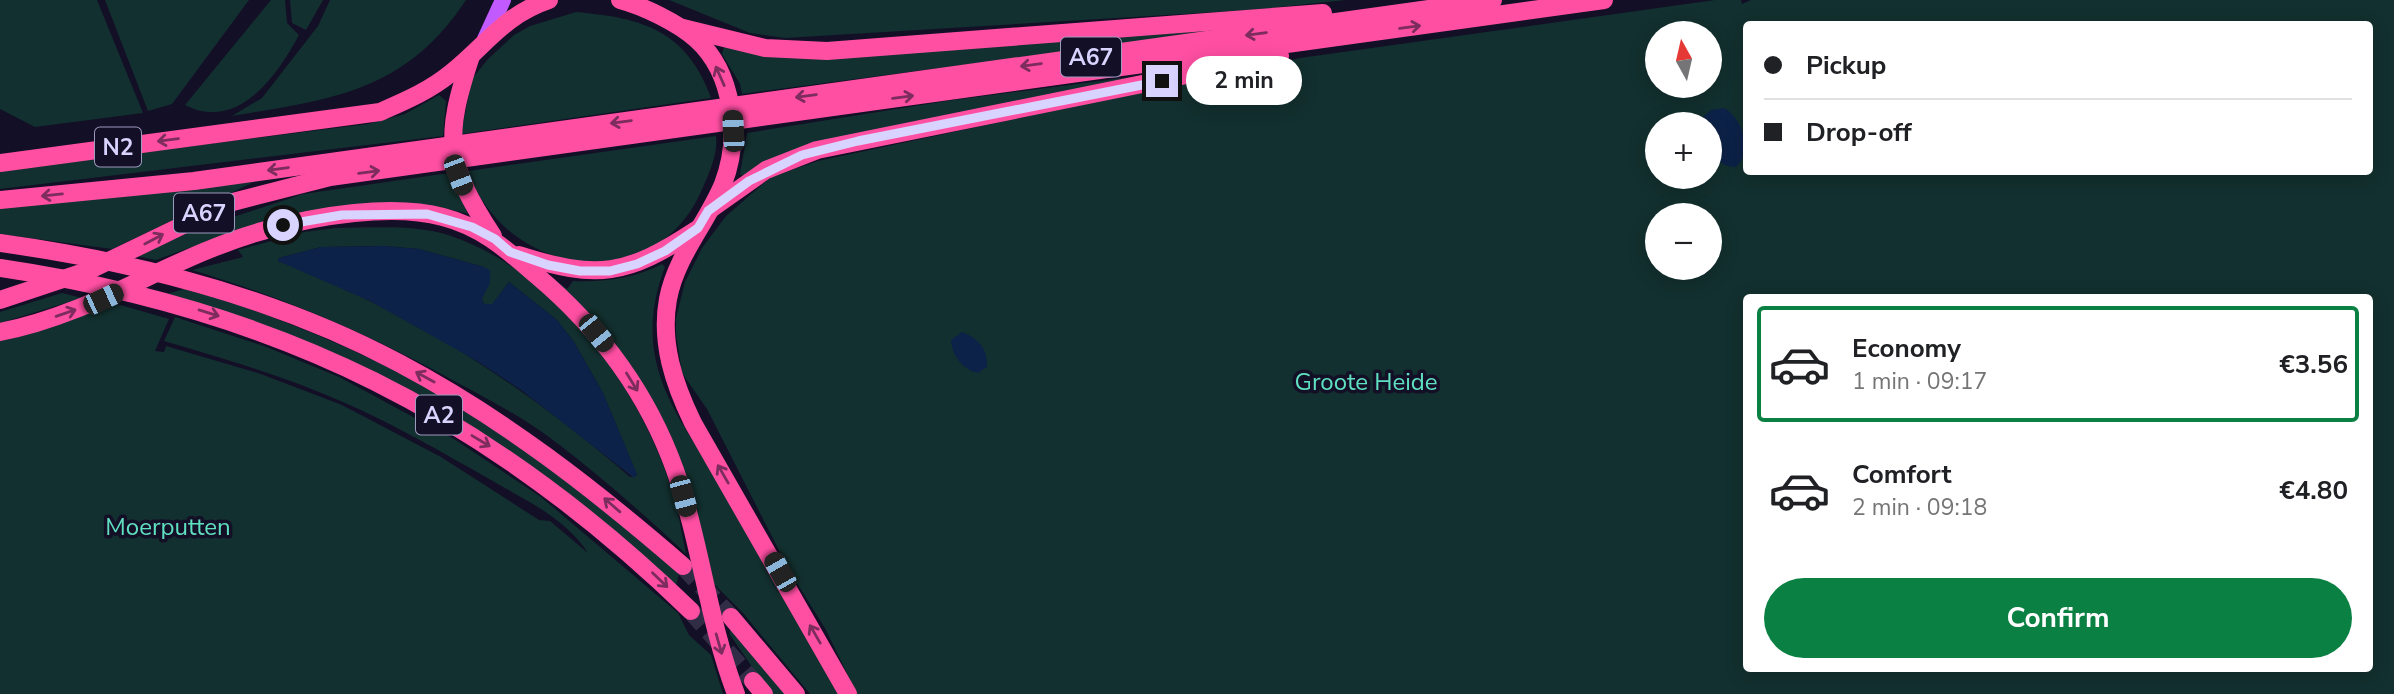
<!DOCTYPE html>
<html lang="en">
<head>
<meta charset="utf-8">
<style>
	:root { --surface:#fff; --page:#f2f2f2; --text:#202124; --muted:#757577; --line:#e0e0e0; --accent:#0b8043 }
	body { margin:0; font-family:"Nunito Sans",sans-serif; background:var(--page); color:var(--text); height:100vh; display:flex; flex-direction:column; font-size:26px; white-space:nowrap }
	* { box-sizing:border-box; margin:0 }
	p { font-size:23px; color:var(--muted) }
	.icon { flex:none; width:38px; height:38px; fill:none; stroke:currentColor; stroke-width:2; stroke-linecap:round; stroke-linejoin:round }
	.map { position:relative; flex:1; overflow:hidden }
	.panel { position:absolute; left:1743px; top:294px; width:630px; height:378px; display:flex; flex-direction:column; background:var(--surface); border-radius:7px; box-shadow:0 4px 18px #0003 }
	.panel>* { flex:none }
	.top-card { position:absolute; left:1743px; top:21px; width:630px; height:154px; border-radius:7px; box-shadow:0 4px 18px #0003; display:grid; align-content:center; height:154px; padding:0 21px; background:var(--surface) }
	.needle { width:46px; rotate:352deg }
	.fabs { position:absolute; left:1645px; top:21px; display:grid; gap:14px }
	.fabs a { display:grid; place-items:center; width:77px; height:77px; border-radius:50%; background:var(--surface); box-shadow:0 4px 18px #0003; font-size:35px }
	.end { position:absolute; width:32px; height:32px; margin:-16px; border:9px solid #d9d4ff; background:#111; box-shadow:0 0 0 4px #111 }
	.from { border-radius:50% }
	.bubble { position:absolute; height:49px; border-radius:24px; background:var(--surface); box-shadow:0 4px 18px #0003; font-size:23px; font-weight:700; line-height:49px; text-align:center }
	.car { position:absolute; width:21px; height:42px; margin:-21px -10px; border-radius:9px; box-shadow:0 0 5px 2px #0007; background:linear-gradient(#222 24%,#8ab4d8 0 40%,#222 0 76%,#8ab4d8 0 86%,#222 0) }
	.top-card b { display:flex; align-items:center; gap:24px; height:66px; font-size:26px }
	.top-card b+b { border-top:2px solid var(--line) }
	.top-card i { width:18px; height:18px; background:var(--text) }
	ul { padding:12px 0 0; list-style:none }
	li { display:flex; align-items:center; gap:21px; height:116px; margin:0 14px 10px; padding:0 7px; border:4px solid transparent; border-radius:7px }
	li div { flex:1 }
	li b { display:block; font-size:26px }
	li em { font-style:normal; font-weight:700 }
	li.on { border-color:var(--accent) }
	li>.icon { width:63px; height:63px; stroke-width:1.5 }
	.action { display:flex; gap:14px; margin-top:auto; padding:14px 21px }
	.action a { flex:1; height:80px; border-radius:42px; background:var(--accent); color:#fff; font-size:28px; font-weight:700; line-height:80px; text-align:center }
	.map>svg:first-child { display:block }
	.green { fill:#12302f; fill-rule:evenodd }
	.water { fill:#0c2248 }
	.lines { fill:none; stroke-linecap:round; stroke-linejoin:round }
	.highway-tunnel { stroke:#312d47; stroke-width:18; stroke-dasharray:18 9; stroke-linecap:butt }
	.major { stroke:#c25bff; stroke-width:16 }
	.highway { stroke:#ff4fa3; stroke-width:18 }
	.oneway { stroke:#7d2c5e }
	.route { stroke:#d9d4ff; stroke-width:9 }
	.labels { text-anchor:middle; stroke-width:7; stroke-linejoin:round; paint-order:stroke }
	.shield { fill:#130f26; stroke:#9e99be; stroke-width:2 }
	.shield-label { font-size:23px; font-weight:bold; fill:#d9d4ff }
	.park-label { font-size:24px; fill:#5fe0c0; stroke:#130f26 }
</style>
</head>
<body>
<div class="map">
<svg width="2394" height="694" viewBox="0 0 2394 694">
	<rect width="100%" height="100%" fill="#130f26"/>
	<g class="green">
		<polygon points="0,0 97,0 143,113 35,127 0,109"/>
		<polygon points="105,0 249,0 172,104 148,111"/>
		<path d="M271 0H285L287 23 299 35C277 76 238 132 185 105Z"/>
		<polygon points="290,0 323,0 306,30 292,23"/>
		<path d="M330 0H466C405 92 333 99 232 116L262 98 318 26Z"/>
		<polygon points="669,0 1346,0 1250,10 785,38 750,33"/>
		<path d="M1715 0H1741L1742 4 1751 0H2394V694H857L826 630 790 572 707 409 682 373 676 333V318L685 282 702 248 726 216 771 177 818 161 1300 58ZM1746 24H2370V172H1746ZM1657 33H1710V86H1657ZM1657 124H1710V177H1657ZM1657 215H1710V268H1657ZM1746 298H2370V668H1746Z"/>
		<path d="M576 12C643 18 686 30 711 98L461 134 472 79 488 59 514 35 530 26Z"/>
		<polygon points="1282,23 742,94 740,84 722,54 724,47 801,58"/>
		<polygon points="1184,70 1078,90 745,178 740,174 747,133 946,101"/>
		<polygon points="439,95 446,101 443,136 0,189 0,170 368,124 405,114"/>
		<path d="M716 136C718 154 710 171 703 187 657 300 506 279 468 171Z"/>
		<path d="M449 173 468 214C361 183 255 224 156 260L136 256 200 228 303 194Z"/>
		<polygon points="254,182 112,249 0,234 0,208"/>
		<path d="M336 228C373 228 412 224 448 235 555 269 644 392 674 497 679 515 682 535 686 554 645 515 601 477 557 443 526 419 490 400 456 382 371 335 285 298 192 270L243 257 238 250 304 232ZM384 246 419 249 484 267 481 299 484 304 492 305 509 282 557 320 574 342 603 393 637 475 630 477C542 401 448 336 342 288 321 279 300 268 278 261L279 258 321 247Z"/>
		<path d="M662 264 665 267C624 373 693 433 743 517 777 576 809 635 842 694H810L743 613 708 578 667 434 555 280 567 289 573 281C605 282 633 279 662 264Z"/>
		<path d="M187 288C302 324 412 372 513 439 571 478 625 526 680 569L676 586C636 551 597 514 554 482 438 397 303 338 167 294Z"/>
		<polygon points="62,293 82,298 0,323 0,312"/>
		<path d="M117 304 169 319 155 351 164 352 166 346 261 374 342 405 441 457 539 520 550 521 588 553C565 518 527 501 491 480 443 453 396 425 345 403 287 377 225 359 164 341L175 317 264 346 339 377 454 439 541 497 678 613 689 635 711 655 723 694H0V340Z"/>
		<polygon points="730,623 789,694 771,694 730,635"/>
	</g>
	<g class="water">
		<path d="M1724 108C1742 117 1754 152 1736 167 1712 167 1710 144 1710 124H1703V117L1711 110Z"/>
		<polygon points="384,246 419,249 484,267 490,270 490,283 482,299 484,304 492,304 509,282 557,320 574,342 603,393 637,474 634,478 521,390 477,361 370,301 278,261 279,258 321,247"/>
		<path d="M962 332C978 338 988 349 987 367L978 373C963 370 952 356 951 340Z"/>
	</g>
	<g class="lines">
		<g class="highway-tunnel">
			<polyline points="683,566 731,617"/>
			<polyline points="691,611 753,681"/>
		</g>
		<polyline class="major" points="485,39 503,0"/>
		<g class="highway">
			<path d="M620 0C643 6 678 23 696 39 734 73 741 138 723 184 707 223 676 256 668 299 660 343 674 384 693 423L848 694"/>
			<polyline points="683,28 765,48 827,51 1323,13"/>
			<path d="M471 56C444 138 445 163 493 236"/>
			<path d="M0 163 380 112C405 101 429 91 451 73 486 45 504 15 549 0"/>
			<polyline points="0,200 194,181 1493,0"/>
			<polyline points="711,209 766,170 817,150 1280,56"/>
			<path d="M0 243C138 262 275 297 399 363 503 418 594 489 683 566"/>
			<path d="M519 255C598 280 626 276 696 230"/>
			<path d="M0 268C279 309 489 415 691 611"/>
			<polyline points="0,300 90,270 229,203 330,177 1604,0"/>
			<path d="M0 332C95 314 173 255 266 230 316 216 392 203 443 217 482 227 507 250 536 275 599 328 647 392 675 470 701 543 708 621 736 694"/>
			<polyline points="731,617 796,694"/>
			<polyline points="753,681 764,694"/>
		</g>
	</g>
	<defs><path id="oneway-shaft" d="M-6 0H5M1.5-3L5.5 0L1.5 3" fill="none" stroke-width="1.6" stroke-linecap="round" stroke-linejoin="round" transform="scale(1.75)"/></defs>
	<g class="oneway">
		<use href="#oneway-shaft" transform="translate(1410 27) rotate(-8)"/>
		<use href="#oneway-shaft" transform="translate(1256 34) rotate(172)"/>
		<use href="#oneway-shaft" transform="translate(1031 65) rotate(172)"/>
		<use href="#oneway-shaft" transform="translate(720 76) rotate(-114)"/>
		<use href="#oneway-shaft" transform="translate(806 96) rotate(172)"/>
		<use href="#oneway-shaft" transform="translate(903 97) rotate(-8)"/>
		<use href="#oneway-shaft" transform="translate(621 122) rotate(172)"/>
		<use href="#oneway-shaft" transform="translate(168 140) rotate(173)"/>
		<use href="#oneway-shaft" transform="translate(278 169) rotate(172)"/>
		<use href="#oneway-shaft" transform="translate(369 172) rotate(-7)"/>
		<use href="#oneway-shaft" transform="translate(52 195) rotate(174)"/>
		<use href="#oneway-shaft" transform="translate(154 239) rotate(-28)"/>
		<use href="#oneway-shaft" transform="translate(66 313) rotate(-19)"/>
		<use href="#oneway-shaft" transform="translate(209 313) rotate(17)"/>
		<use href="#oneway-shaft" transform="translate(425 377) rotate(-151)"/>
		<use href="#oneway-shaft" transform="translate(632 382) rotate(58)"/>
		<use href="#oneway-shaft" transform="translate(481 441) rotate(31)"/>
		<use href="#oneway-shaft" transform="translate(723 474) rotate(-120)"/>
		<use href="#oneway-shaft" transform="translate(612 505) rotate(-139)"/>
		<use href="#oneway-shaft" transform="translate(660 580) rotate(44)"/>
		<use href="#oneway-shaft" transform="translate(815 634) rotate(-120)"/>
		<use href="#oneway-shaft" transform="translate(719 644) rotate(74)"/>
	</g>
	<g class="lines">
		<polyline class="route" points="283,225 342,215 427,214 472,227 495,239 510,252 548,265 580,271 610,271 637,264 665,251 698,228 708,211 749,181 802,155 858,141 1162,81"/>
	</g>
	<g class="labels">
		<g class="shield">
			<rect x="1061" y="37.5" width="60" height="39" rx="5"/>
			<rect x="95" y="127.5" width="46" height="39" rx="5"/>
			<rect x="174" y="193.5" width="60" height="39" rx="5"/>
			<rect x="416" y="395.5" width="46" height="39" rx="5"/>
		</g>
		<g class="shield-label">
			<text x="1091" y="65">A67</text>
			<text x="118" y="155">N2</text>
			<text x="204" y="221">A67</text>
			<text x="439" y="423">A2</text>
		</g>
		<g class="park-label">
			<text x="1366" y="390">Groote Heide</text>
			<text x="168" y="535">Moerputten</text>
		</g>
	</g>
</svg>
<div class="fabs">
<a><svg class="needle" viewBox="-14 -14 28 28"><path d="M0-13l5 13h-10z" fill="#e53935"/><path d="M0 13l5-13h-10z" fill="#757577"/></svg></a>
<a>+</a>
<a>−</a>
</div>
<i class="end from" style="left:283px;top:225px"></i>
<i class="end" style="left:1162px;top:81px"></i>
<div class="bubble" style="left:1186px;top:56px;width:116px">2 min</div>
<i class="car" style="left:733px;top:131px;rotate:357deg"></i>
<i class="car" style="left:458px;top:175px;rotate:159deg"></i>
<i class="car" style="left:103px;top:299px;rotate:65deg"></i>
<i class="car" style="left:596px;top:333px;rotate:141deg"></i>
<i class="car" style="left:683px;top:496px;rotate:165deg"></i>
<i class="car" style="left:780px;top:572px;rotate:330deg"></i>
<div class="top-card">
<b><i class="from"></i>Pickup</b>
<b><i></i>Drop-off</b>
</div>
<section class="panel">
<ul>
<li class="on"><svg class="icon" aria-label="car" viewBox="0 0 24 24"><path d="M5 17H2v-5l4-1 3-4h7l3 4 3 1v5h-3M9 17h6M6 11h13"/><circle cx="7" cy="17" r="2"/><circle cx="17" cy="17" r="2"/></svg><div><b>Economy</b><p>1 min · 09:17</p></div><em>€3.56</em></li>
<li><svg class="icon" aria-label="car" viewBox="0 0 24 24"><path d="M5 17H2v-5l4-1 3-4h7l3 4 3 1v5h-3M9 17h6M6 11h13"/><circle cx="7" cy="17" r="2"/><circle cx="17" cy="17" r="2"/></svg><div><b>Comfort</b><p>2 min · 09:18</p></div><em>€4.80</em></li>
</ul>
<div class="action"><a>Confirm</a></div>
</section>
</div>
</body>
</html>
